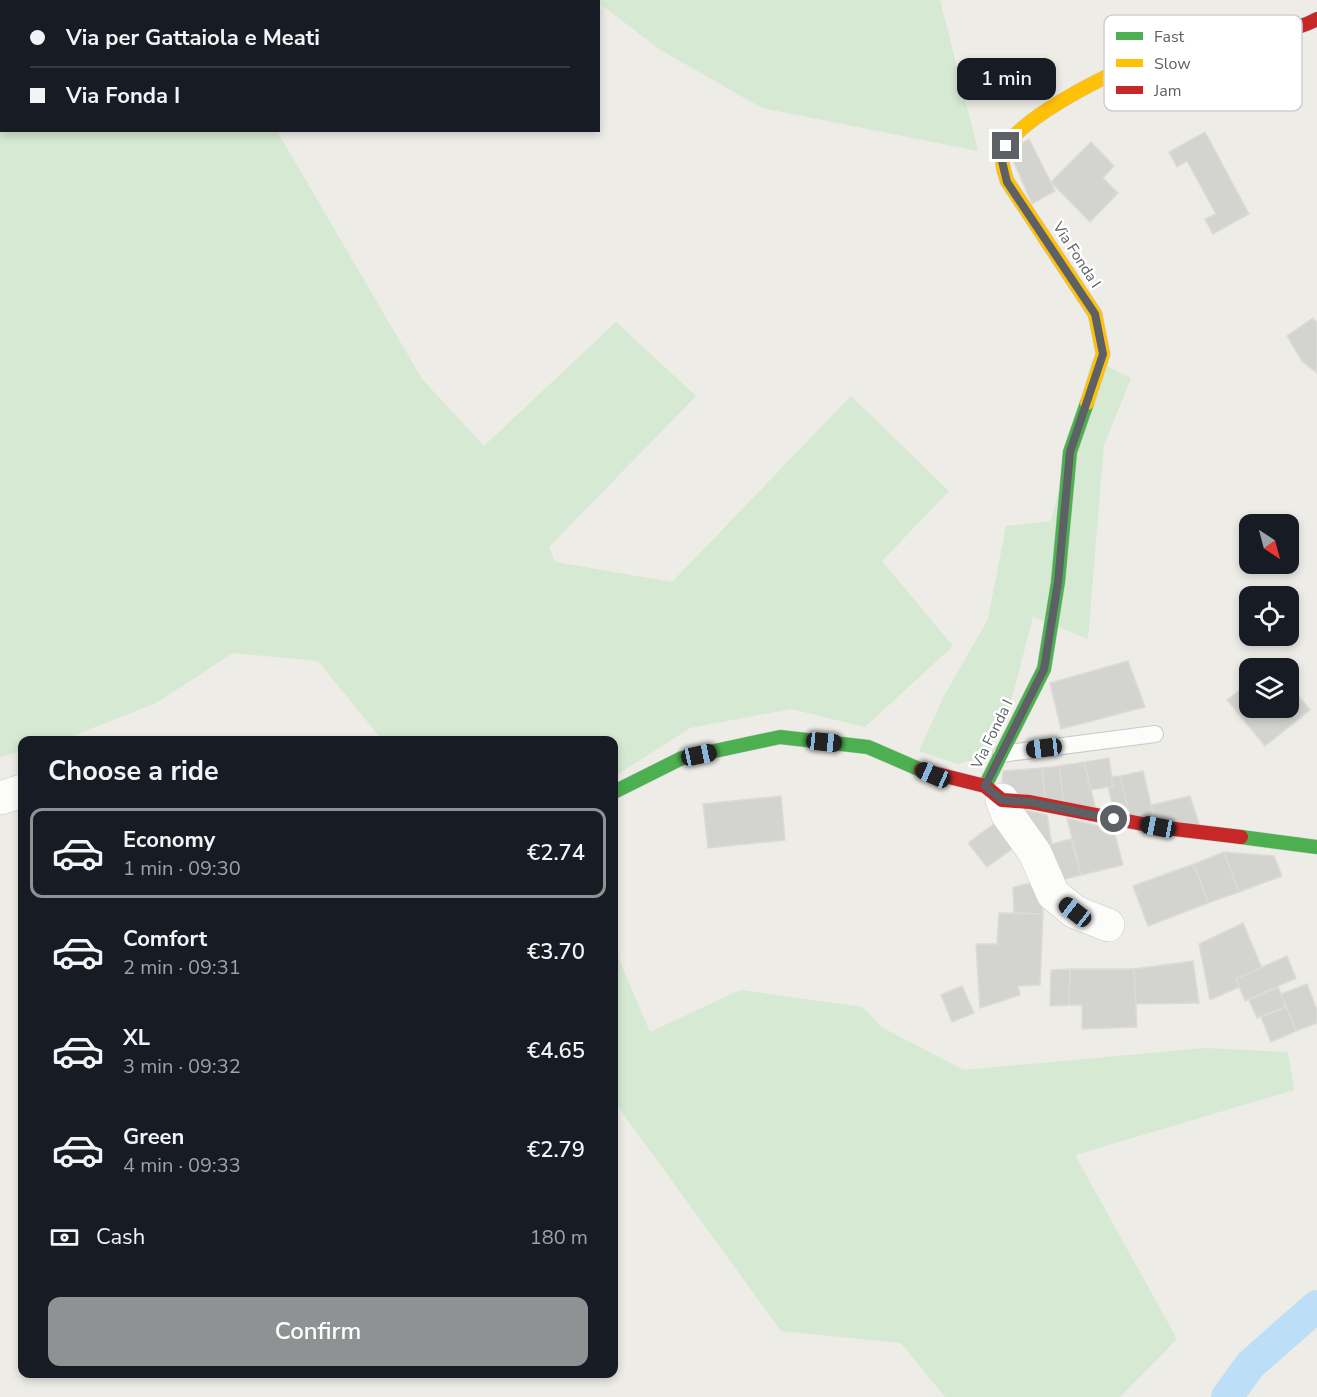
<!DOCTYPE html>
<html lang="en">
<head>
<meta charset="utf-8">
<style>
	:root { --surface:#171b24; --page:#242831; --text:#f1f3f6; --muted:#9ea1a6; --line:#363941; --accent:#8f9292 }
	body { margin:0; font-family:"Nunito Sans",sans-serif; background:var(--page); color:var(--text); height:100vh; display:flex; flex-direction:column; font-size:22px; white-space:nowrap }
	* { box-sizing:border-box; margin:0 }
	p { font-size:20px; color:var(--muted) }
	.icon { flex:none; width:33px; height:33px; fill:none; stroke:currentColor; stroke-width:2; stroke-linecap:round; stroke-linejoin:round }
	.map { position:relative; flex:1; overflow:hidden }
	.details { position:absolute; left:18px; top:736px; width:600px; height:642px; display:flex; flex-direction:column; background:var(--surface); border-radius:12px; box-shadow:0 3px 9px #0003 }
	.details>* { flex:none }
	.hud { position:absolute; left:0px; top:0px; width:600px; height:132px; box-shadow:0 3px 9px #0003; display:grid; align-content:center; height:132px; padding:0 30px; background:var(--surface) }
	.needle { width:39px; rotate:144deg }
	.fabs { position:absolute; left:1239px; top:514px; display:grid; gap:12px }
	.fabs a { display:grid; place-items:center; width:60px; height:60px; border-radius:12px; background:var(--surface); box-shadow:0 3px 9px #0003; font-size:30px }
	.end { position:absolute; width:27px; height:27px; margin:-14px; border:8px solid #5d6165; background:#fff; box-shadow:0 0 0 3px #fff }
	.from { border-radius:50% }
	.bubble { position:absolute; height:42px; border-radius:12px; background:var(--surface); box-shadow:0 3px 9px #0003; font-size:20px; font-weight:600; line-height:42px; text-align:center }
	.car { position:absolute; width:18px; height:36px; margin:-18px -9px; border-radius:8px; box-shadow:0 0 4px 2px #0007; background:linear-gradient(#222 24%,#8ab4d8 0 40%,#222 0 76%,#8ab4d8 0 86%,#222 0) }
	.hud b { display:flex; align-items:center; gap:21px; height:57px; font-size:22px }
	.hud b+b { border-top:2px solid var(--line) }
	.hud i { width:15px; height:15px; background:var(--text) }
	ul { padding:0; list-style:none }
	li { display:flex; align-items:center; gap:18px; height:90px; margin:0 12px 9px; padding:0 18px; border:3px solid transparent; border-radius:12px }
	li div { flex:1 }
	li b { display:block; font-size:22px }
	li em { font-style:normal; font-weight:600 }
	li.current { border-color:var(--accent) }
	li>.icon { width:54px; height:54px; stroke-width:1.5 }
	h2 { padding:0 30px; font-size:27px; line-height:72px }
	.pay { display:flex; align-items:center; gap:15px; height:66px; padding:0 30px; font-size:22px }
	.pay p { margin-inline-start:auto }
	.action { display:flex; gap:12px; margin-top:auto; padding:12px 30px }
	.action a { flex:1; height:69px; border-radius:12px; background:var(--accent); color:#fff; font-size:24px; font-weight:600; line-height:69px; text-align:center }
	.map>svg:first-child { display:block }
	.green { fill:#d6e9d3 }
	.lines { fill:none; stroke-linecap:round; stroke-linejoin:round }
	.canal { stroke:#bcdff7; stroke-width:32 }
	.building { fill:#d3d3d0; stroke:#dcdbd6; stroke-width:1.5 }
	.lane-casing { stroke:#c9c9c8; stroke-width:18 }
	.street-casing { stroke:#c9c9c8; stroke-width:34 }
	.fast-casing { stroke:#cacac9; stroke-width:15 }
	.slow-casing { stroke:#cacac9; stroke-width:15 }
	.jam-casing { stroke:#cacac9; stroke-width:15 }
	.lane { stroke:#fcfcfb; stroke-width:16 }
	.street { stroke:#fcfcfb; stroke-width:33 }
	.fast { stroke:#4caf50; stroke-width:14 }
	.slow { stroke:#ffc107; stroke-width:14 }
	.jam { stroke:#c62828; stroke-width:14 }
	.route { stroke:#5d6165; stroke-width:8 }
	.labels { text-anchor:middle; stroke-width:5; stroke-linejoin:round; paint-order:stroke }
	.street-label { font-size:15px; fill:#5d6165; stroke:#fff }
	.key { fill:#fff; stroke:#ced0d1; stroke-width:1.5 }
	.key-label { font-size:16px; fill:#5d6165 }
</style>
</head>
<body>
<div class="map">
<svg width="1317" height="1397" viewBox="0 0 1317 1397">
	<rect width="100%" height="100%" fill="#edece7"/>
	<g class="green">
		<polygon points="0,0 264,0 2,2 2,130 277,131 422,379 484,446 616,322 696,396 549,547 555,562 672,582 851,396 949,491 882,561 953,646 865,727 791,709 690,728 614,777 614,741 383,741 318,661 233,653 156,703 65,739 22,741 22,751 0,757"/>
		<polygon points="595,0 940,0 978,151 762,108 659,49"/>
		<polygon points="1092,359 1131,378 1104,445 1088,639 1033,617 1012,698 987,757 957,764 919,751 944,696 988,619 1006,526 1051,521"/>
		<polygon points="614,948 650,1032 740,990 863,1007 881,1027 964,1070 1205,1048 1288,1052 1294,1090 1075,1155 1177,1339 1120,1397 945,1397 901,1343 781,1331 614,1101"/>
	</g>
	<g class="lines">
		<polyline class="canal" points="1227,1397 1250,1365 1317,1306"/>
	</g>
	<g class="building">
		<polygon points="1205,132 1249,214 1213,234 1205,219 1216,214 1187,161 1177,167 1169,152"/>
		<polygon points="1029,139 1055,191 1032,204 1009,151"/>
		<polygon points="1091,142 1114,166 1103,178 1118,193 1090,222 1051,182"/>
		<polygon points="1313,318 1317,323 1317,373 1302,361 1287,336"/>
		<polygon points="1128,661 1145,707 1061,729 1050,683"/>
		<polygon points="1250,682 1250,708 1288,708 1288,683 1310,710 1265,746 1227,700"/>
		<polygon points="1109,758 1113,786 1091,790 1084,762"/>
		<polygon points="1084,762 1096,810 1064,805 1059,766"/>
		<polygon points="1059,766 1064,805 1045,800 1042,768"/>
		<polygon points="1042,768 1045,800 1001,795 1003,771"/>
		<polygon points="1143,771 1155,822 1130,816 1120,776"/>
		<polygon points="1120,776 1130,816 1115,816 1108,787 1113,786 1111,777"/>
		<polygon points="781,796 785,840 708,848 703,804"/>
		<polygon points="1190,796 1200,827 1155,822 1151,805"/>
		<polygon points="1017,808 1047,815 1052,845 1036,849"/>
		<polygon points="1067,818 1114,830 1123,865 1081,875"/>
		<polygon points="998,821 1016,846 987,867 968,843"/>
		<polygon points="1071,839 1081,875 1051,883 1041,847"/>
		<polygon points="1224,852 1239,892 1208,903 1194,864"/>
		<polygon points="1224,852 1274,856 1282,876 1239,892"/>
		<polygon points="1194,864 1208,903 1148,926 1133,886"/>
		<polygon points="1041,881 1043,914 1014,913 1013,887"/>
		<polygon points="999,913 1043,914 1040,985 1018,986 1020,995 980,1008 976,944 997,944"/>
		<polygon points="1243,923 1262,968 1236,979 1239,987 1210,1000 1199,944"/>
		<polygon points="1287,956 1296,978 1245,1001 1236,979"/>
		<polygon points="1193,961 1199,1003 1135,1004 1134,969"/>
		<polygon points="1070,969 1134,969 1137,1027 1082,1029 1082,1005 1069,1005"/>
		<polygon points="1070,969 1069,1005 1050,1006 1051,970"/>
		<polygon points="1307,984 1317,1010 1317,1023 1296,1031 1281,994"/>
		<polygon points="962,986 974,1013 952,1022 941,995"/>
		<polygon points="1278,987 1286,1007 1257,1018 1249,1000"/>
		<polygon points="1286,1007 1296,1031 1271,1042 1261,1017"/>
	</g>
	<g class="lines">
		<g class="lane-casing">
			<polyline id="lane" points="1001,754 1155,734"/>
		</g>
		<g class="street-casing">
			<g id="street">
				<polyline points="0,798 22,791"/>
				<polyline points="1002,800 1008,815 1035,853 1053,894 1075,912 1108,925"/>
			</g>
		</g>
		<g class="fast-casing">
			<g id="fast">
				<polyline points="985,786 1044,669 1058,582 1070,452 1087,403"/>
				<polyline points="614,792 682,758 780,737 868,747 921,770"/>
				<polyline points="1241,837 1317,847"/>
			</g>
		</g>
		<g class="slow-casing">
			<path id="slow" d="M1087 403 1103 354 1095 314 1007 181C1004 171 1000 160 1004 150 1019 114 1151 51 1189 43"/>
		</g>
		<g class="jam-casing">
			<g id="jam">
				<path d="M1189 43C1229 34 1283 38 1317 19"/>
				<polyline points="921,770 985,786 1002,800 1030,802 1158,827 1241,837"/>
			</g>
		</g>
		<use href="#lane" class="lane"/>
		<use href="#street" class="street"/>
		<use href="#fast" class="fast"/>
		<use href="#slow" class="slow"/>
		<use href="#jam" class="jam"/>
	</g>
	<g class="lines">
		<polyline class="route" points="1006,146 1001,157 1007,182 1095,314 1103,354 1070,452 1058,582 1044,669 985,786 1002,800 1030,802 1114,819"/>
	</g>
	<g class="labels">
		<g class="street-label">
			<text transform="translate(1077 255) rotate(57)" y="5">Via Fonda I</text>
			<text transform="translate(992 734) rotate(-64)" y="5">Via Fonda I</text>
		</g>
	</g>
	<rect x="1104" y="15" width="198" height="96" rx="9" class="key"/>
	<rect x="1116" y="32" width="27" height="8" fill="#4caf50"/>
	<rect x="1116" y="59" width="27" height="8" fill="#ffc107"/>
	<rect x="1116" y="86" width="27" height="8" fill="#c62828"/>
	<g class="key-label">
		<text x="1154" y="42">Fast</text>
		<text x="1154" y="69">Slow</text>
		<text x="1154" y="96">Jam</text>
	</g>
</svg>
<div class="fabs">
<a><svg class="needle" viewBox="-14 -14 28 28"><path d="M0-13l5 13h-10z" fill="#e53935"/><path d="M0 13l5-13h-10z" fill="#9ea1a6"/></svg></a>
<a><svg class="icon" aria-label="locate" viewBox="0 0 24 24"><circle cx="12" cy="12" r="6"/><path d="M12 2v4M12 18v4M2 12h4M18 12h4"/></svg></a>
<a><svg class="icon" aria-label="layers" viewBox="0 0 24 24"><path d="M12 4l9 5-9 5-9-5zM3 14l9 5 9-5"/></svg></a>
</div>
<i class="end from" style="left:1114px;top:819px"></i>
<i class="end" style="left:1006px;top:146px"></i>
<div class="bubble" style="left:957px;top:58px;width:99px">1 min</div>
<i class="car" style="left:824px;top:742px;rotate:96deg"></i>
<i class="car" style="left:1044px;top:748px;rotate:263deg"></i>
<i class="car" style="left:699px;top:755px;rotate:78deg"></i>
<i class="car" style="left:933px;top:775px;rotate:294deg"></i>
<i class="car" style="left:1158px;top:827px;rotate:281deg"></i>
<i class="car" style="left:1075px;top:912px;rotate:308deg"></i>
<div class="hud">
<b><i class="from"></i>Via per Gattaiola e Meati</b>
<b><i></i>Via Fonda I</b>
</div>
<section class="details">
<h2>Choose a ride</h2>
<ul>
<li class="current"><svg class="icon" aria-label="car" viewBox="0 0 24 24"><path d="M5 17H2v-5l4-1 3-4h7l3 4 3 1v5h-3M9 17h6M6 11h13"/><circle cx="7" cy="17" r="2"/><circle cx="17" cy="17" r="2"/></svg><div><b>Economy</b><p>1 min · 09:30</p></div><em>€2.74</em></li>
<li><svg class="icon" aria-label="car" viewBox="0 0 24 24"><path d="M5 17H2v-5l4-1 3-4h7l3 4 3 1v5h-3M9 17h6M6 11h13"/><circle cx="7" cy="17" r="2"/><circle cx="17" cy="17" r="2"/></svg><div><b>Comfort</b><p>2 min · 09:31</p></div><em>€3.70</em></li>
<li><svg class="icon" aria-label="car" viewBox="0 0 24 24"><path d="M5 17H2v-5l4-1 3-4h7l3 4 3 1v5h-3M9 17h6M6 11h13"/><circle cx="7" cy="17" r="2"/><circle cx="17" cy="17" r="2"/></svg><div><b>XL</b><p>3 min · 09:32</p></div><em>€4.65</em></li>
<li><svg class="icon" aria-label="car" viewBox="0 0 24 24"><path d="M5 17H2v-5l4-1 3-4h7l3 4 3 1v5h-3M9 17h6M6 11h13"/><circle cx="7" cy="17" r="2"/><circle cx="17" cy="17" r="2"/></svg><div><b>Green</b><p>4 min · 09:33</p></div><em>€2.79</em></li>
</ul>
<div class="pay"><svg class="icon" aria-label="cash" viewBox="0 0 24 24"><path d="M3 7h18v10H3z"/><circle cx="12" cy="12" r="2"/></svg>Cash<p>180 m</p></div>
<div class="action"><a>Confirm</a></div>
</section>
</div>
</body>
</html>
